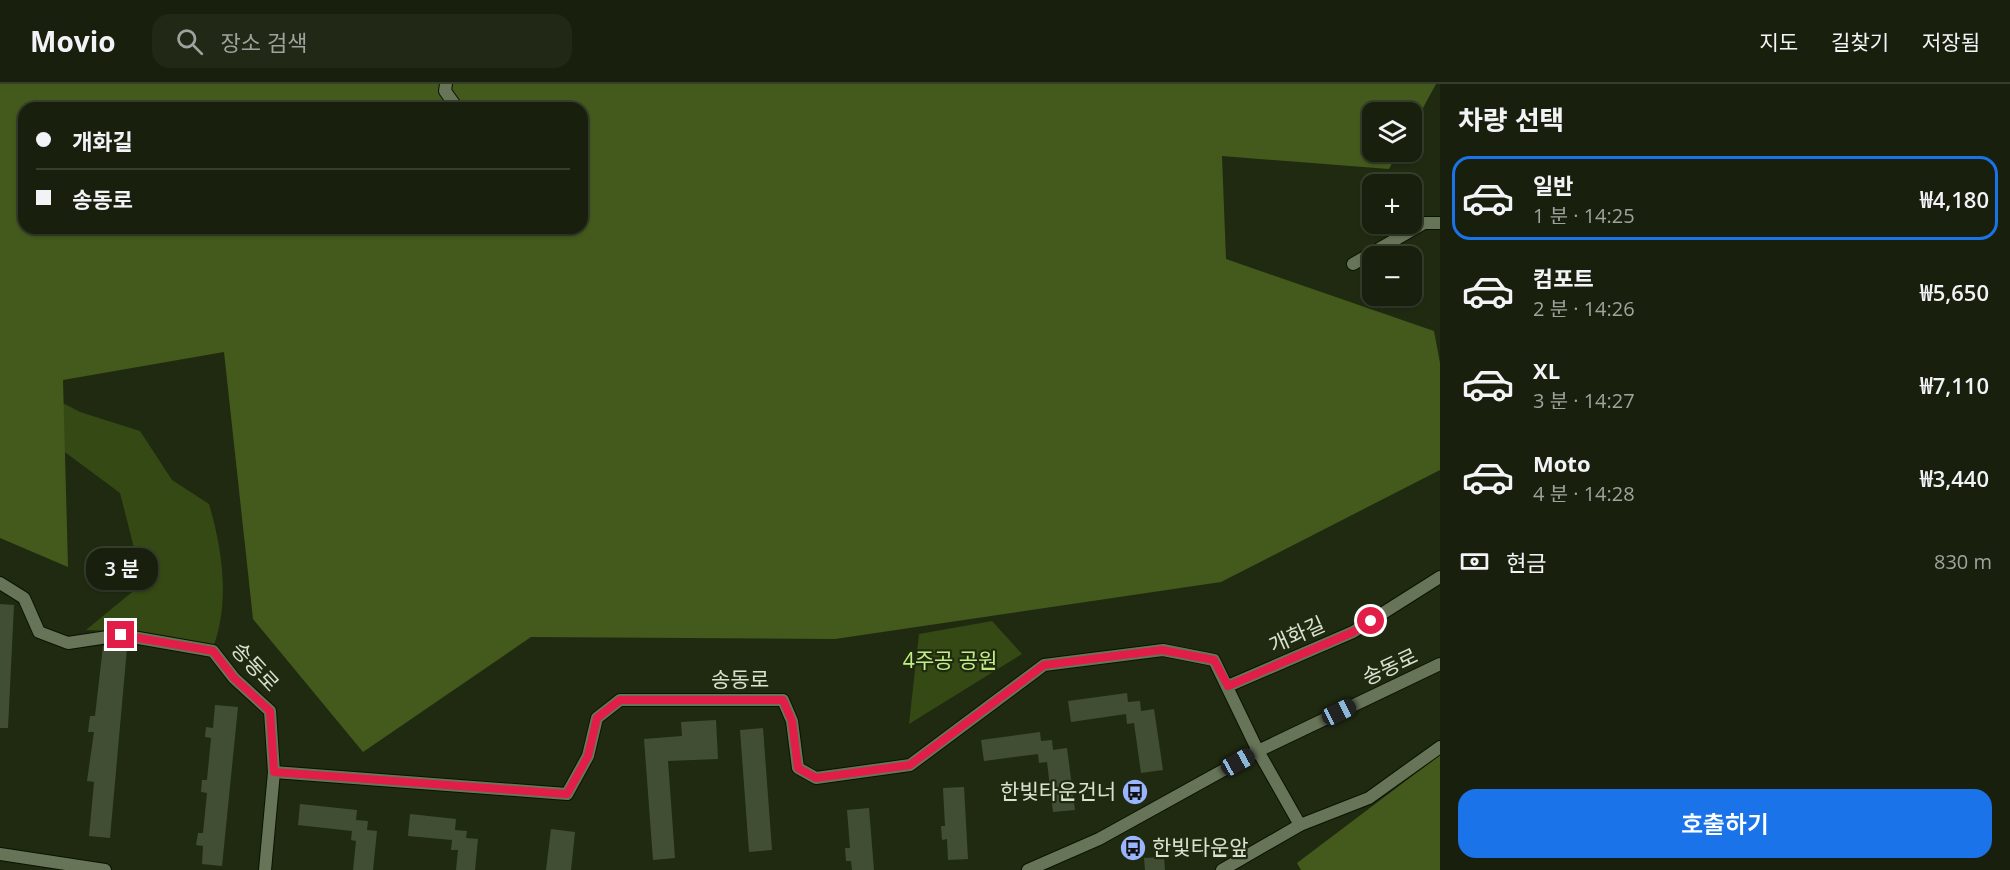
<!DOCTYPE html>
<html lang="ko">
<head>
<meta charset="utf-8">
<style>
	:root { --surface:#18200d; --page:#212816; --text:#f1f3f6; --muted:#9fa39d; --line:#363e2e; --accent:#1a73e8 }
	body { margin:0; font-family:"Open Sans","Noto Sans KR",sans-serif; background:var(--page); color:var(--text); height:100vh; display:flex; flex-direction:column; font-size:22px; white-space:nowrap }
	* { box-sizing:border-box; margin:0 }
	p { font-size:20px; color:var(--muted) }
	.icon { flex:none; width:33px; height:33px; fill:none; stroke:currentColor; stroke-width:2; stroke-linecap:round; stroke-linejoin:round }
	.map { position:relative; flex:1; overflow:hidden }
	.drawer { display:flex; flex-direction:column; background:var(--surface); width:570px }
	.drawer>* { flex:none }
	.guide { position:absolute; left:18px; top:18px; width:570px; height:132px; border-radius:18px; box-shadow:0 2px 4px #0004,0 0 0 2px var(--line); display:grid; align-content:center; height:132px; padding:0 18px; background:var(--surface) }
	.tools { position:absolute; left:1362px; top:18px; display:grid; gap:12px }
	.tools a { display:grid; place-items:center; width:60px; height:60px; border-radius:12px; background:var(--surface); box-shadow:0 2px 4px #0004,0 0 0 2px var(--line); font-size:30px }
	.end { position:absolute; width:27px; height:27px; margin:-14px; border:8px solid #e11d48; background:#fff; box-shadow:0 0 0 3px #fff }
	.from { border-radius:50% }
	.bubble { position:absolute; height:42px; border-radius:18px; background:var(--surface); box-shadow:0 2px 4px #0004,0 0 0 2px var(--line); font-size:20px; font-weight:600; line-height:42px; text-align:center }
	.car { position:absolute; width:18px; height:36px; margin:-18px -9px; border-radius:8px; box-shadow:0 0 4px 2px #0007; background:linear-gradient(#222 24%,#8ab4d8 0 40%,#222 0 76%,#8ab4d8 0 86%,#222 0) }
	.guide b { display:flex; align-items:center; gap:21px; height:57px; font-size:22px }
	.guide b+b { border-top:2px solid var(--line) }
	.guide i { width:15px; height:15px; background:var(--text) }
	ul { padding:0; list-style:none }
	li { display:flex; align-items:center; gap:18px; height:84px; margin:0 12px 9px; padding:0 6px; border:3px solid transparent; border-radius:18px }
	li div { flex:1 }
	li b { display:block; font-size:22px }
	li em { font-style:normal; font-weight:600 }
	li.on { border-color:var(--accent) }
	li>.icon { width:54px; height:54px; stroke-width:1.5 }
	h2 { padding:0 18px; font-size:27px; line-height:72px }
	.pay { display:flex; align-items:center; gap:15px; height:66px; padding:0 18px; font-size:22px }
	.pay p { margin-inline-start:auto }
	.primary-button { display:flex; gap:12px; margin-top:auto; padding:12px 18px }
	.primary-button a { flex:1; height:69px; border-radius:18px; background:var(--accent); color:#fff; font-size:24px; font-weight:600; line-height:69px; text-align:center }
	header { display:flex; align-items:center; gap:36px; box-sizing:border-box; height:84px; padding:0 30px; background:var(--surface); border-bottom:2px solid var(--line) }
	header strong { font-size:28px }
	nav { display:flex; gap:33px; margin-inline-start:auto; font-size:21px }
	.search { width:420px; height:54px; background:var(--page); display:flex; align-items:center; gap:15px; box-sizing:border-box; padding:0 21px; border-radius:18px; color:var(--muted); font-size:22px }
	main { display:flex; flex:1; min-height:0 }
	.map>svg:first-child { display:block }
	.green { fill:#354914 }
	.forest { fill:#435a1c; fill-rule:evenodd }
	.building { fill:#424e33 }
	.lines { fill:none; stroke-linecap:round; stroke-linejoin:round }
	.minor-casing { stroke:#0a1300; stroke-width:14 }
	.minor { stroke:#677458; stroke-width:12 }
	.route { stroke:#e11d48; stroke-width:8 }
	.labels { text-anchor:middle; stroke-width:4.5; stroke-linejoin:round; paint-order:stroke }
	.street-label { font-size:21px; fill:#d9e1d1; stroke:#202a11 }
	.park-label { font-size:21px; fill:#c2ef83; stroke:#202a11 }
	.poi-label { font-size:21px; fill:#d9e1d1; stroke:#202a11; text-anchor:end }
</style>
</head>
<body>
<header>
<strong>Movio</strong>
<div class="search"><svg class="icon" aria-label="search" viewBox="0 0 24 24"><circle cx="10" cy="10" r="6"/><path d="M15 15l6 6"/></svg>장소 검색</div>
<nav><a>지도</a><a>길찾기</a><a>저장됨</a></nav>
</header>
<main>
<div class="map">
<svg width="1440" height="786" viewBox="0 0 1440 786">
	<rect width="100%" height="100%" fill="#202a11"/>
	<g class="green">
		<path d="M21 297 80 328 140 347 172 396 209 420C222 464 230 516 214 561L134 548 86 546 143 499 120 409 27 340Z"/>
		<polygon points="992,537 1022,570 909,640 919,550"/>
	</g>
	<g class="forest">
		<path d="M0 0H1436L1412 44V28H1372V68H1398L1389 85 1222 72 1226 175 1434 247 1440 279V386L1221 498 835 555 531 553 363 668 253 535 224 268 63 296 68 483 0 454ZM24 24H582V144H24Z"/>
		<polygon points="1440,671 1440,786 1301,786 1297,779"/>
	</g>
	<g class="building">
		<polygon points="0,520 14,521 8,644 0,644"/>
		<polygon points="103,562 127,564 110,754 89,752 94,698 87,697 94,648 88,648 90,632 95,632"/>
		<polygon points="1127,609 1128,618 1140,617 1141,627 1154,625 1163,686 1141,689 1134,639 1127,640 1126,630 1071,638 1068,617"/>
		<polygon points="215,621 238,623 222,782 202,780 203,762 196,761 198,749 203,749 207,709 201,708 202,696 207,696 211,654 205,653 206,643 213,644"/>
		<polygon points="716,636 718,675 668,677 675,774 653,776 644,655 682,652 681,638"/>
		<polygon points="763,644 772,766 749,768 740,646"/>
		<polygon points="1040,648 1041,657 1052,656 1053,666 1067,664 1075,726 1053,728 1047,678 1039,679 1038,670 984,677 981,656"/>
		<polygon points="964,703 968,775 948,776 947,755 942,756 941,742 945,742 943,704"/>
		<polygon points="300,720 357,726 356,736 368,737 367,746 377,747 373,786 353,786 356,757 351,756 352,747 298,741"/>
		<polygon points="869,724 874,786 852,786 851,777 846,777 845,764 850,764 847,726"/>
		<polygon points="410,730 456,735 455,746 467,747 466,754 478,755 475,786 456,786 458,766 451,766 452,756 408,752"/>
		<polygon points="551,745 575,748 571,786 546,786"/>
		<polygon points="1164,773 1165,786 1145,786 1144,774"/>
	</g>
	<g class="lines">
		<g class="minor-casing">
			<g id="minor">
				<polyline points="446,0 445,7 457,24"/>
				<polyline points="1353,180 1424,139 1440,139"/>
				<polyline points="0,499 24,514 39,548 68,559 121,551 213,567 234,594 270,627 274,688 567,710 588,672 597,634 620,616 783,616 792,637 798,684 816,694 910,681 1044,581 1163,566 1214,576 1258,667 1300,741"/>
				<polyline points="1228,602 1353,548 1440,493"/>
				<polyline points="0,770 105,786"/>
				<polyline points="265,786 274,688"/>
				<polyline points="1028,786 1099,755 1258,667 1440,580"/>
				<polyline points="1222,786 1300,741 1369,714 1440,663"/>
			</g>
		</g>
		<use href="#minor" class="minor"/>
	</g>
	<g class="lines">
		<polyline class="route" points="121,551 213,567 234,594 270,627 274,688 567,710 588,672 597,634 620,616 783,616 792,637 798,684 816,694 910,681 1044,581 1162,566 1214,576 1228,602 1353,548 1371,537"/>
	</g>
	<defs>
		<g id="bus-disc" transform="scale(1.35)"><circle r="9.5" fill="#99b5fd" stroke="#202a11"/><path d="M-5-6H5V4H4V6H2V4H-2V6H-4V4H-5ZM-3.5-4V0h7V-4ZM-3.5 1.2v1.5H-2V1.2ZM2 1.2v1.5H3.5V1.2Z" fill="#111"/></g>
	</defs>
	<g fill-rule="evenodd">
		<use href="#bus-disc" x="1135" y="708"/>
		<use href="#bus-disc" x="1133" y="764"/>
	</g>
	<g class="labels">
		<g class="street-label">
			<text transform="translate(1297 551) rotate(-24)" y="7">개화길</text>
			<text transform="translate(255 583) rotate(47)" y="7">송동로</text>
			<text transform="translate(1390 583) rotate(-25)" y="7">송동로</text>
			<text x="740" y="603">송동로</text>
		</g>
		<g class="park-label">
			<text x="950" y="584">4주공 공원</text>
		</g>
		<g class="poi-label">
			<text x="1116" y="715">한빛타운건너</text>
			<text x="1152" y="771" text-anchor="start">한빛타운앞</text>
		</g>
	</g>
</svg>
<div class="tools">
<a><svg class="icon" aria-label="layers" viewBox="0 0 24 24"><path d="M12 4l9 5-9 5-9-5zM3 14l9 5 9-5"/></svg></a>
<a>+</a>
<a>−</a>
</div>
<i class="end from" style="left:1371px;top:537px"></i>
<i class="end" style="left:121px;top:551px"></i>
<div class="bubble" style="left:86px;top:464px;width:72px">3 분</div>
<i class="car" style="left:1339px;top:628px;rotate:64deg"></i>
<i class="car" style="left:1238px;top:678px;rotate:61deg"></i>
<div class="guide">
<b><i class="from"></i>개화길</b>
<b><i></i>송동로</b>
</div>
</div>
<section class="drawer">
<h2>차량 선택</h2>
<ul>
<li class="on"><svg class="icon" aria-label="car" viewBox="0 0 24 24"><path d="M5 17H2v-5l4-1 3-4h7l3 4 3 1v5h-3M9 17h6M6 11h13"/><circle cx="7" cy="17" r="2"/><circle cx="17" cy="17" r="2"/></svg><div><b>일반</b><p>1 분 · 14:25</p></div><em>₩4,180</em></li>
<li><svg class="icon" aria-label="car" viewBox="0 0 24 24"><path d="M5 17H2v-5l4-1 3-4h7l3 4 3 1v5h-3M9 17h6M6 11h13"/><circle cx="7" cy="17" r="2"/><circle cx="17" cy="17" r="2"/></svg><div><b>컴포트</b><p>2 분 · 14:26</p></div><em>₩5,650</em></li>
<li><svg class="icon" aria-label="car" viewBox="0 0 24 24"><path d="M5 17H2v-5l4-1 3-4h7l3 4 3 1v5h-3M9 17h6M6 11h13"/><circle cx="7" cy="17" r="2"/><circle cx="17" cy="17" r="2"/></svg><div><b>XL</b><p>3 분 · 14:27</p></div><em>₩7,110</em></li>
<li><svg class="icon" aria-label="car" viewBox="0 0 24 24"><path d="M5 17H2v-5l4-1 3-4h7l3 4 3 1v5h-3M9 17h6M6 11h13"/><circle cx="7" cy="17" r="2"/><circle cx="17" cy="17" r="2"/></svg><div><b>Moto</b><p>4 분 · 14:28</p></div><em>₩3,440</em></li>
</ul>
<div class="pay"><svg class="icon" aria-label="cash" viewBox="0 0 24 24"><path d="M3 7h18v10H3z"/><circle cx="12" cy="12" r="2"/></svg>현금<p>830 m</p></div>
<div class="primary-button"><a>호출하기</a></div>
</section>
</main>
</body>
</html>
